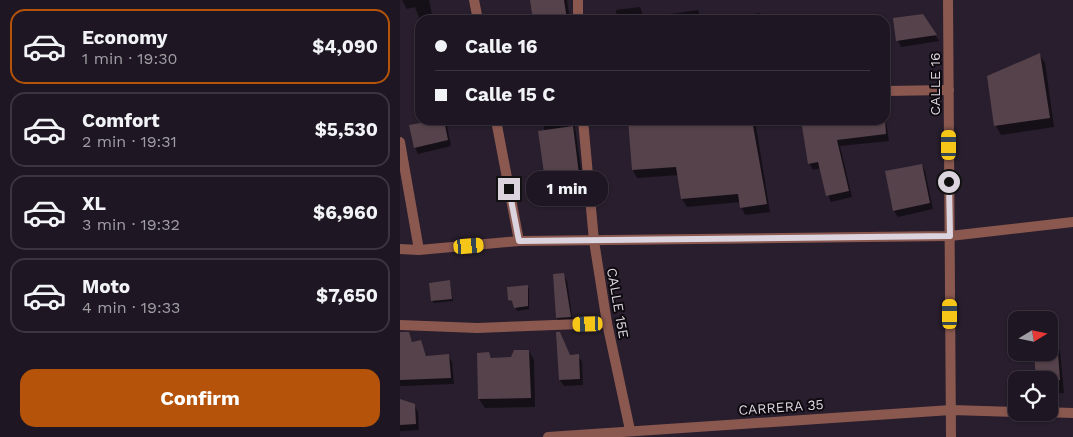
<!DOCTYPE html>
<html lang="en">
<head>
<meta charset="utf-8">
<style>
	:root { --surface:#1e1622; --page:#2b232f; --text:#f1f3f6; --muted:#a19fa5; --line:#3c3540; --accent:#b45309 }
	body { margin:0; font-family:"Work Sans",sans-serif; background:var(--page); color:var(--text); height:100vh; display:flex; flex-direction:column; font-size:19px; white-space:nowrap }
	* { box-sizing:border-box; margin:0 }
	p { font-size:16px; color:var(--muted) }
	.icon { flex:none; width:28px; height:28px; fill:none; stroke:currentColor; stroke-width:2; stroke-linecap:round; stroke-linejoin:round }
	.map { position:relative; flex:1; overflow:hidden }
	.sheet { display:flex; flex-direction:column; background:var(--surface); width:400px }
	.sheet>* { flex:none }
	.banner { position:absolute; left:15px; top:15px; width:475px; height:110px; border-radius:15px; box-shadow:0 1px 4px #0004,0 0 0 1px var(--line); display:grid; align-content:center; height:110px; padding:0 20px; background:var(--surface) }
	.needle { width:32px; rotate:80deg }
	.buttons { position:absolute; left:608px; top:311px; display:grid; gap:10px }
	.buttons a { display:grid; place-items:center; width:50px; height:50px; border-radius:10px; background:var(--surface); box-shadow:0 1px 4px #0004,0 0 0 1px var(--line); font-size:25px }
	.end { position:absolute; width:22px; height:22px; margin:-11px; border:6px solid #dbd4de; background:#111; box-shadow:0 0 0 2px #111 }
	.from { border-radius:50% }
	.bubble { position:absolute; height:35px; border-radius:15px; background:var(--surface); box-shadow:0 1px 4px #0004,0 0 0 1px var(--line); font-size:16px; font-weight:700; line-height:35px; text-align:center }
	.car { position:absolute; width:15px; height:30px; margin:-15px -8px; border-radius:6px; box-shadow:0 0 4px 1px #0007; background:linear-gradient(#f5c518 24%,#345 0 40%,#f5c518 0 76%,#345 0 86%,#f5c518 0) }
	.banner b { display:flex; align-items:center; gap:18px; height:48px; font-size:19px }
	.banner b+b { border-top:1px solid var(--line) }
	.banner i { width:12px; height:12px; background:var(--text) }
	ul { padding:9px 0 0; list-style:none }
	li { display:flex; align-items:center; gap:15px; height:75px; margin:0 10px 8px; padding:0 10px; border:2px solid var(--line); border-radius:15px }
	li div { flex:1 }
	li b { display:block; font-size:19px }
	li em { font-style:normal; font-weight:700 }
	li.current { border-color:var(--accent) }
	li>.icon { width:45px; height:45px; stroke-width:1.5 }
	.button { display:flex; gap:10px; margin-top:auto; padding:10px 20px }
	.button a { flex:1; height:58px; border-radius:15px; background:var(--accent); color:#fff; font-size:20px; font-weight:700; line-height:58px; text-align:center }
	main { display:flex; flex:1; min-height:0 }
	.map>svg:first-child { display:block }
	.shadow { fill:#0007 }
	.building { fill:#56424a }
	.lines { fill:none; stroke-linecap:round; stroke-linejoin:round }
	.street { stroke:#8a584f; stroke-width:10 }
	.route { stroke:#dbd4de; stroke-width:6 }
	.labels { text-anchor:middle; stroke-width:4; stroke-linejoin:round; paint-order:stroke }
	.street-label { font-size:14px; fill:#dbd4de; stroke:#0e0a10 }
</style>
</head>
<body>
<main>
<section class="sheet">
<ul>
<li class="current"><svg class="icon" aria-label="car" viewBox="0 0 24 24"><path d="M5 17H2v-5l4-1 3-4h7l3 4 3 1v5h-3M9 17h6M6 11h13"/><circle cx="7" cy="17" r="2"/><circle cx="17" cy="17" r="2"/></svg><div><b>Economy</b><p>1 min · 19:30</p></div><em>$4,090</em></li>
<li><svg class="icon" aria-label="car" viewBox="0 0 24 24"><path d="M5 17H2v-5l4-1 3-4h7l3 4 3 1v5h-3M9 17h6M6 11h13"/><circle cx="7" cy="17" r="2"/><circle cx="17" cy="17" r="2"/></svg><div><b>Comfort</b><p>2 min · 19:31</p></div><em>$5,530</em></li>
<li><svg class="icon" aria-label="car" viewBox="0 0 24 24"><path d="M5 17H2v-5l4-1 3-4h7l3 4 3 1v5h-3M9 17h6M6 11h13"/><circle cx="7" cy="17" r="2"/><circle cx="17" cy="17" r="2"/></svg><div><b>XL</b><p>3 min · 19:32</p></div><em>$6,960</em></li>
<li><svg class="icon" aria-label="car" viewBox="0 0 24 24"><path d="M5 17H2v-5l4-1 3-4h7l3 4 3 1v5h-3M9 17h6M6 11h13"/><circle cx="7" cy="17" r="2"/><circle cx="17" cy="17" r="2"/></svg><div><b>Moto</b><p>4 min · 19:33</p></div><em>$7,650</em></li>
</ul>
<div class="button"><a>Confirm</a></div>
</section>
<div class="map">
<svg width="673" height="437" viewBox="0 0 673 437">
	<rect width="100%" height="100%" fill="#281e2d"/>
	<g class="shadow">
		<polygon points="2,0 29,0 33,20 20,20 15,7 7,9"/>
		<polygon points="131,0 167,0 170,20 134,20"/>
		<polygon points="240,7 244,18 298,10 302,20 217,20 216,10"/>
		<polygon points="360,13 364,20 324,20"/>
		<polygon points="522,15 539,41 501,47 498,41"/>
		<polygon points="428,17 430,20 399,20"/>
		<polygon points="639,54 645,63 654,127 601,135 596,126"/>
		<polygon points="485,116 489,141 440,146 452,197 431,202 428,195 421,168 413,170 409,163 402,120 485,120"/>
		<polygon points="43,120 47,126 51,146 18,154 15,147"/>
		<polygon points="142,120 174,120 184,190 152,194 147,186 145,132"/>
		<polygon points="234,120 355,120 370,212 345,215 341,207 340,202 287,207 282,199 279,175 237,178 233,170"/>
		<polygon points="522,165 525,171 533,209 498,217 494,211"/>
		<polygon points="163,274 167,281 173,323 160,324 157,318"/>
		<polygon points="50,282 53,301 34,303 32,300"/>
		<polygon points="127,286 129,289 129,309 117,311 114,303 110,300"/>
		<polygon points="9,335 13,343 20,341 27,357 48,355 52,362 54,384 0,386 0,338"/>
		<polygon points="656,344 660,351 664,393 649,394 649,380 637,380 649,352 649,345"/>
		<polygon points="129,351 134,360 135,407 85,408 79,399 78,354 89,353 92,359 111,358"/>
		<polygon points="170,356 178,356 182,362 183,385 164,386 160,380"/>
		<polygon points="0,400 14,405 18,412 19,430 0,431"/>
	</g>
	<g class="building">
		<polygon points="130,0 164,0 167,20 133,20"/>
		<polygon points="523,14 537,35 496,41 493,18"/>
		<polygon points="640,53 650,118 594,126 587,76"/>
		<polygon points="37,120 44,120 48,140 14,148 9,125"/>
		<polygon points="228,120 352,120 367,204 340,208 338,194 281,199 276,167 232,170"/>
		<polygon points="401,120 485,120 486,134 437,140 449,191 426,196 418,162 408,164"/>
		<polygon points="173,126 180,182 146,187 138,131"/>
		<polygon points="522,164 530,203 493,211 485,171"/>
		<polygon points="164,273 171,317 156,318 153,274"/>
		<polygon points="50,280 52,299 31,301 29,283"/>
		<polygon points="128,285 128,306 114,308 112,301 108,300 107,287"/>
		<polygon points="0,332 9,332 12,342 21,340 26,356 49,354 51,378 0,380"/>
		<polygon points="156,332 160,332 170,355 179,354 180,379 159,380"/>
		<polygon points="114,350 129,350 131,398 78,399 77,353 89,352 91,358 111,357"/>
		<polygon points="634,352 658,352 660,380 636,380"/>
		<polygon points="0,399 15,404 16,424 0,425"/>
	</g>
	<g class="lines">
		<g class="street">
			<polyline points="74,0 78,20"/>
			<polyline points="178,0 178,20"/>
			<polyline points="548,0 551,437"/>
			<polyline points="485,91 549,90"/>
			<polyline points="96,120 119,241"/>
			<polyline points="183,120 194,241 207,323 230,430"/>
			<polyline points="0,142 19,250"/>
			<polyline points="0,249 19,250 119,241 550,236 673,222"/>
			<polyline points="0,325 77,328 207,323"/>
			<polyline points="642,412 673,413"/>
			<polyline points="148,437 551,410 616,412"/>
		</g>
	</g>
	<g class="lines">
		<polyline class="route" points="109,189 119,241 550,236 549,182"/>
	</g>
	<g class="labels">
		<g class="street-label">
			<text transform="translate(535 84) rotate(-90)" y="5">CALLE 16</text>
			<text transform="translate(218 303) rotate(80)" y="5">CALLE 15E</text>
			<text transform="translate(381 407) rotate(-4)" y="5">CARRERA 35</text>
		</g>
	</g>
</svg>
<div class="buttons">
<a><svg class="needle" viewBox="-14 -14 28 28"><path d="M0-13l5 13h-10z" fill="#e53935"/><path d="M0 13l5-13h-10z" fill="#a19fa5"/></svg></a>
<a><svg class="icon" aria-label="locate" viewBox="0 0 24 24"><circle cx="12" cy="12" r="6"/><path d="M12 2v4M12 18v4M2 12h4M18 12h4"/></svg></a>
</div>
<i class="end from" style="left:549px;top:182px"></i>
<i class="end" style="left:109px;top:189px"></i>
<div class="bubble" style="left:126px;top:171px;width:82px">1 min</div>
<i class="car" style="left:549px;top:145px;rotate:0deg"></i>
<i class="car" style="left:69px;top:246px;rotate:85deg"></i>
<i class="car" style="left:550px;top:314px;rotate:0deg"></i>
<i class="car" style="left:188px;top:324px;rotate:268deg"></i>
<div class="banner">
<b><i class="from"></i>Calle 16</b>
<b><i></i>Calle 15 C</b>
</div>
</div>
</main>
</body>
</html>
